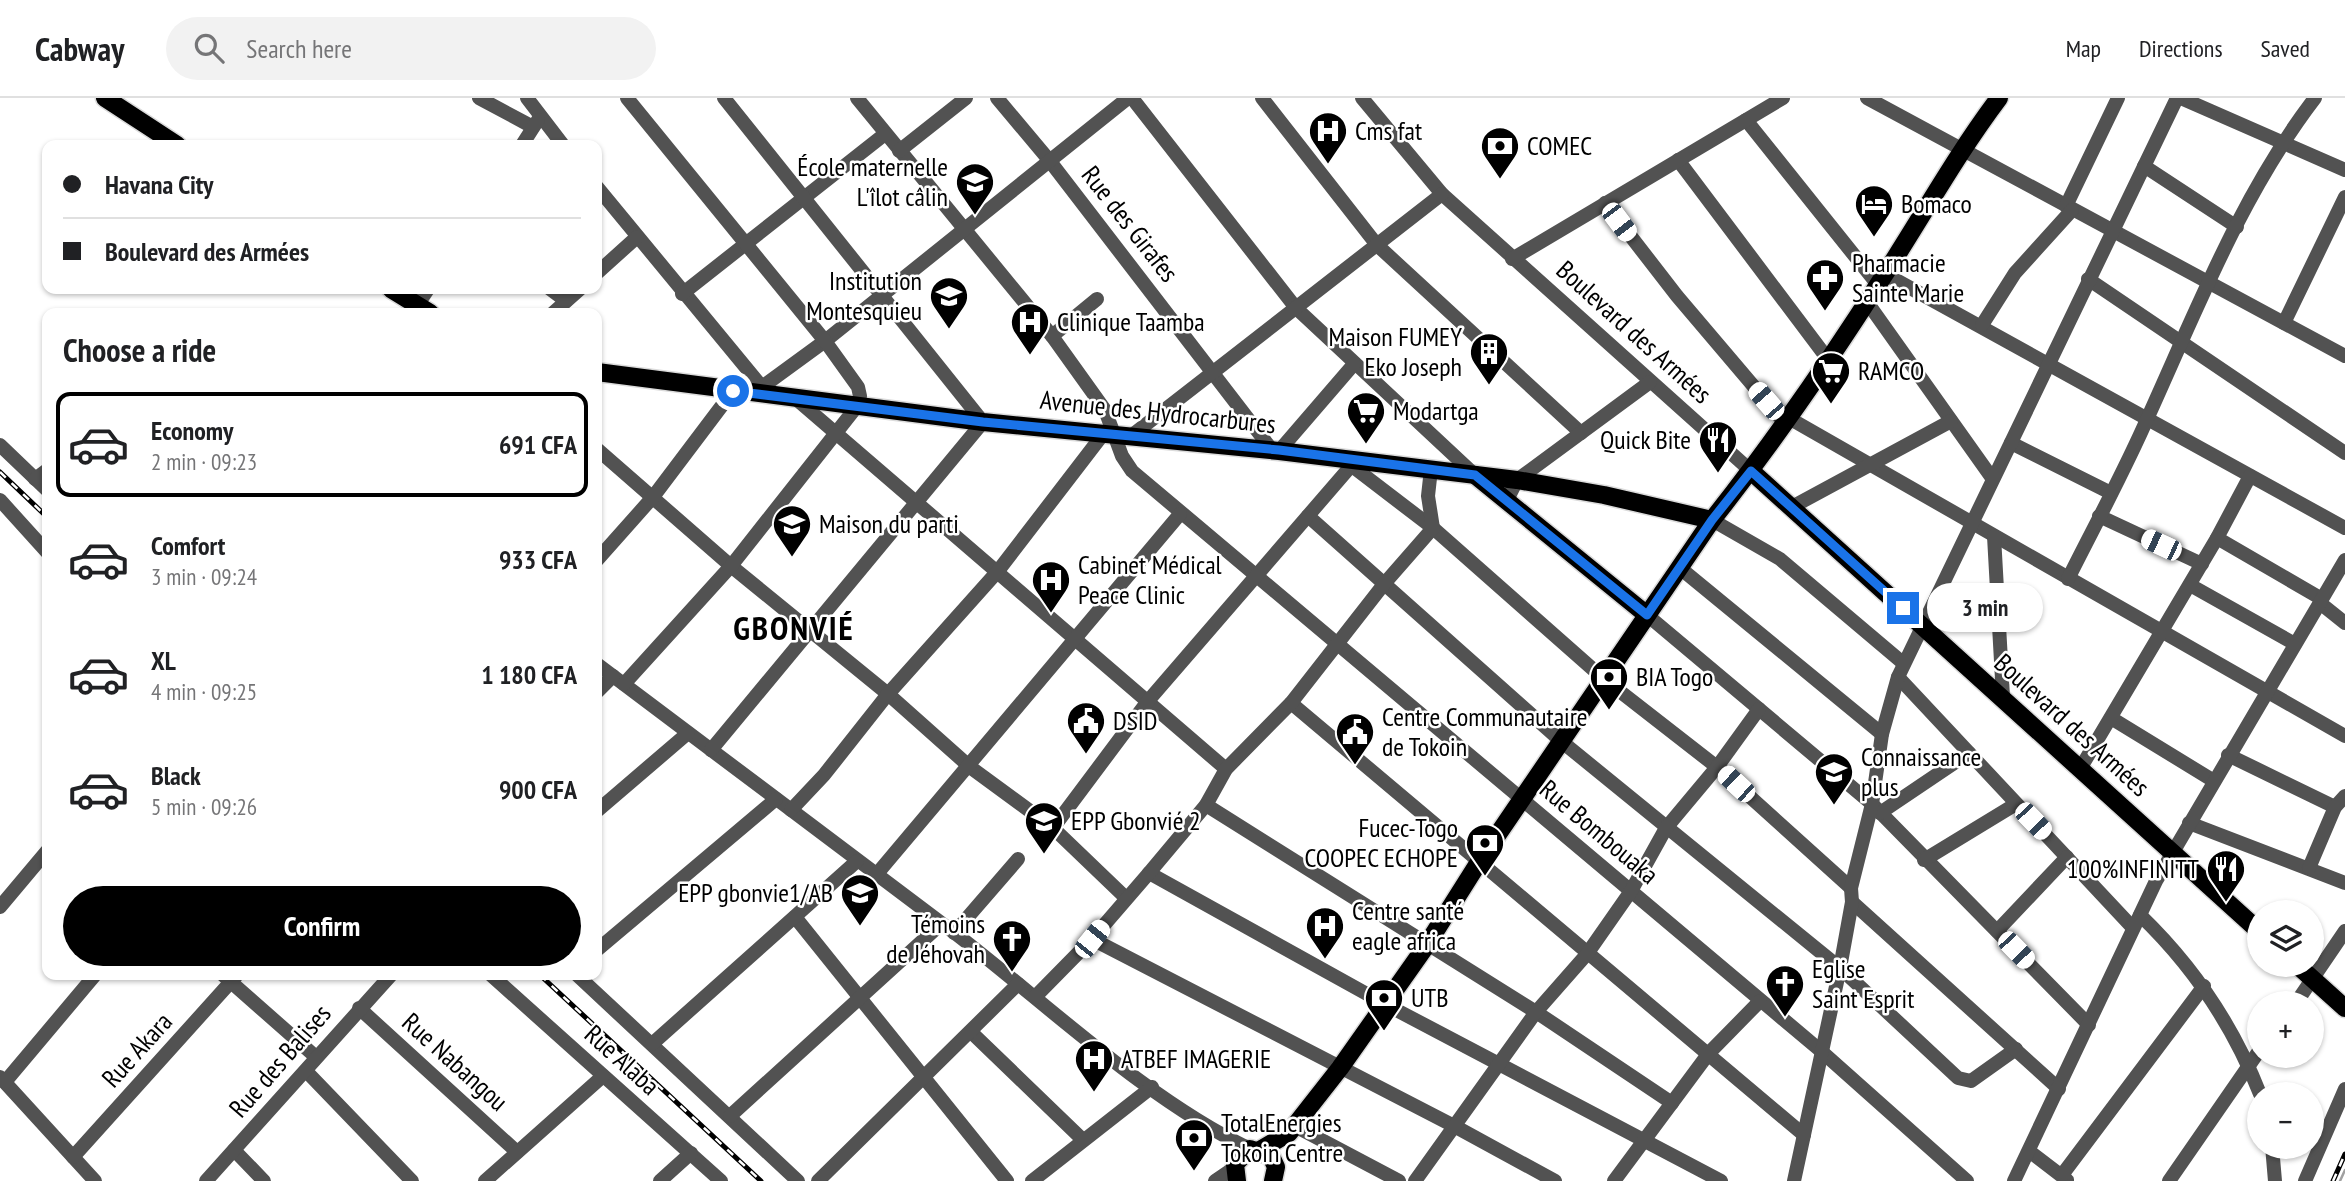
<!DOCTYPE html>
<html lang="en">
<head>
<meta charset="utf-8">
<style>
	:root { --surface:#fff; --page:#f2f2f2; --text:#202124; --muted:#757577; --line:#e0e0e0; --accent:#000 }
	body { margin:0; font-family:"PT Sans Narrow",sans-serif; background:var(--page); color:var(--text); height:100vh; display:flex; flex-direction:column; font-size:26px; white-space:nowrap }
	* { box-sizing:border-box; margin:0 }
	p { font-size:23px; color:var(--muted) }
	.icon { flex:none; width:38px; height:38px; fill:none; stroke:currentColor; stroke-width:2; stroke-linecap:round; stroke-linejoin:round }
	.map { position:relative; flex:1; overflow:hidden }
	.sheet { position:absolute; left:42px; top:210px; width:560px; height:672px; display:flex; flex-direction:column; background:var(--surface); border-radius:14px; box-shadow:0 2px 5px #0004 }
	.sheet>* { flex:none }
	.banner { position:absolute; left:42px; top:42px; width:560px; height:154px; border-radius:14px; box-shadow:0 2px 5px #0004; display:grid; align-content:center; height:154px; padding:0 21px; background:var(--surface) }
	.buttons { position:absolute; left:2247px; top:802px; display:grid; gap:14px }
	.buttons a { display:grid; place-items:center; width:77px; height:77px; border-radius:50%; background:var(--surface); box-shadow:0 2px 5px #0004; font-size:35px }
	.end { position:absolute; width:32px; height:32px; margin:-16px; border:9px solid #1a73e8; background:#fff; box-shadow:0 0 0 4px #fff }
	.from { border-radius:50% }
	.bubble { position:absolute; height:49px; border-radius:24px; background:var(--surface); box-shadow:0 2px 5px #0004; font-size:23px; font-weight:800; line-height:49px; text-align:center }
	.car { position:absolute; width:21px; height:42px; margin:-21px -10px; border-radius:9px; box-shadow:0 0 5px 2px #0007; background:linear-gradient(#fff 24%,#345 0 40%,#fff 0 76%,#345 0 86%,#fff 0) }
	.banner b { display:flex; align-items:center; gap:24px; height:66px; font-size:26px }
	.banner b+b { border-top:2px solid var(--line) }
	.banner i { width:18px; height:18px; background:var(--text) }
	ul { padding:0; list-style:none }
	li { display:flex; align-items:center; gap:21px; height:105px; margin:0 14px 10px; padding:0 7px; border:4px solid transparent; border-radius:14px }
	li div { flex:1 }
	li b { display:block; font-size:26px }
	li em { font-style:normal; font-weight:800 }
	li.current { border-color:var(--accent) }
	li>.icon { width:63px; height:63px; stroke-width:1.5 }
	h2 { padding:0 21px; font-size:32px; line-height:84px }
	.cta { display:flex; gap:14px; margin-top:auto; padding:14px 21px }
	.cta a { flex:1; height:80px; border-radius:42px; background:var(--accent); color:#fff; font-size:28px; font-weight:800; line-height:80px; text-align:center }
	header { display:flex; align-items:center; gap:42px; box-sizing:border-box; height:98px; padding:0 35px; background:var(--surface); border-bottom:2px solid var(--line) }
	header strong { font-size:33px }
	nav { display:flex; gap:38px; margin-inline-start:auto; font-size:24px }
	.search { width:490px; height:63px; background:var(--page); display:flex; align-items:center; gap:18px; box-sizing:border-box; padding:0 24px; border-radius:38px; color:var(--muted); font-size:26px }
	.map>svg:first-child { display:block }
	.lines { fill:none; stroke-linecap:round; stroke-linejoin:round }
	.stream { stroke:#a0a0a0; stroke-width:2.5 }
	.major-casing { stroke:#dbdbdb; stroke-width:21 }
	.minor { stroke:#525252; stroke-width:14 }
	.major { stroke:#000; stroke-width:18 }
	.rail-casing { stroke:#000; stroke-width:5 }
	.rail { stroke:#fff; stroke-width:2.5; stroke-dasharray:8; stroke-linecap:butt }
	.route { stroke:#1a73e8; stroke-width:9 }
	.labels { text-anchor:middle; stroke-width:5; stroke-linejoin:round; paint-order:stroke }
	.poi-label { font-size:26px; fill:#000; stroke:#fff; text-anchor:start }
	.street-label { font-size:26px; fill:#000; stroke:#fff }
	.district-label { font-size:33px; font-weight:bold; letter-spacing:2px; fill:#000; stroke:#fff }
</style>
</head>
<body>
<header>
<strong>Cabway</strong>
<div class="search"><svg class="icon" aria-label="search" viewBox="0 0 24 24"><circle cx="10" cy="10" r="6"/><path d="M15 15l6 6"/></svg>Search here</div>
<nav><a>Map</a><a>Directions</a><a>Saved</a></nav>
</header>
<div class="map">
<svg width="2345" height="1083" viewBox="0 0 2345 1083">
	<rect width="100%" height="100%" fill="#fff"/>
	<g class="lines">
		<polyline class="stream" points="2340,1083 2345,1072"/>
		<g class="major-casing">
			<g id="major">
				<polyline points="105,0 177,47"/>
				<polyline points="391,191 430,215"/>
				<polyline points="597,274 983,324 1279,353 1517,382 1604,397 1712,422"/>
				<polyline points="1751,373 2259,833"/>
				<polyline points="1475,377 1647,517"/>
				<polyline points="2296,866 2345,910"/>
				<path d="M1260 1052 1289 1035 1340 970 1426 848 1479 764 1712 422C1773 345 1830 262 1883 179 1922 119 1956 57 1999 0"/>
				<polyline points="1237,1083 1235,1066 1250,1051 1271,1058 1276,1069 1273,1083"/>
			</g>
		</g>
		<g class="minor">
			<polyline points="479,0 533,29"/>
			<polyline points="527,0 563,47"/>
			<polyline points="857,0 1052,238 1105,312 1122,358 1132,373 1821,953 1967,1083"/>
			<polyline points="997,0 1049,62 1272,352"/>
			<polyline points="1132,0 1296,210 1475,377"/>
			<polyline points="1262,0 1377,147 1581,335"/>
			<polyline points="1362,0 1442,96 1751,373"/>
			<polyline points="1867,0 2345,258"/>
			<polyline points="2181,0 2345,72"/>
			<polyline points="1746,22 1878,187"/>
			<polyline points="522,47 538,22"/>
			<polyline points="899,53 966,0"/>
			<polyline points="1678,62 1827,260"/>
			<polyline points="2144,68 2237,129"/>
			<polyline points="597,89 762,289 763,296"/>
			<polyline points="1605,105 1677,198 1784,324"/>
			<polyline points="2066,108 2118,0"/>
			<polyline points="1512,161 1783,0"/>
			<polyline points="597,175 637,139"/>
			<polyline points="1885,176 2345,430"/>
			<polyline points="2088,181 2345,355"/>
			<polyline points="550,191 566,203"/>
			<polyline points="682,196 885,36"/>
			<polyline points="1867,204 1992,380"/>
			<polyline points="412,215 428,191"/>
			<polyline points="553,215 580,191"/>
			<polyline points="2284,225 2345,99"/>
			<polyline points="1982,227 2015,175 2072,112"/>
			<polyline points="1052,238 1097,201"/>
			<polyline points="762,289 825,243 1128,0"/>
			<polyline points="795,300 1226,671"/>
			<polyline points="1787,319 2345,638"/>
			<polyline points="1131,338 1442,96"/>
			<polyline points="2011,345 2111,395"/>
			<polyline points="0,347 47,392"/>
			<polyline points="597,351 731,468 888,596 970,669 1053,730 1126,800"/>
			<polyline points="1279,353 1354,266"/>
			<polyline points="1352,368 1433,430 1604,581 1717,669 1851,790"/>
			<polyline points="35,381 47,372"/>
			<polyline points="0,402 47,454"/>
			<polyline points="1506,404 1517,382 1650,284"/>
			<polyline points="1792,409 1951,323"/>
			<polyline points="1308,418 1561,643 1840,870 1958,980 1971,983 2016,951"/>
			<polyline points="2099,418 2202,466"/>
			<polyline points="1712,422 1780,461 1903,565"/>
			<polyline points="1994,438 2003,599"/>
			<polyline points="2217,440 2322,501"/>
			<polyline points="597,462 653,399 733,293"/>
			<polyline points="1680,470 1882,636"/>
			<path d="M2068 481C2095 427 2124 374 2148 319 2197 211 2242 95 2315 0"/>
			<polyline points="2190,487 2295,546"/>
			<polyline points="2320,505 2345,525"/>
			<polyline points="1647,517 1872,706 2089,927"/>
			<path d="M597 566C716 656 836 746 956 836 1047 906 1147 1002 1250 1051"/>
			<polyline points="1898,579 2133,830"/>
			<polyline points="624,586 731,468 858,307 860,298 858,289 825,243 627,0"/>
			<polyline points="597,594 613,578"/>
			<polyline points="1291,605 1804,1037"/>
			<polyline points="2111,620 2214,683"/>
			<polyline points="711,652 983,324 724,0"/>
			<polyline points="2228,657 2335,709"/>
			<polyline points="2080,671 2217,440 2250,378"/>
			<polyline points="1206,707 1536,914 1672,1005"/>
			<polyline points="791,712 824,677 888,596 998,473 1104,335"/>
			<polyline points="597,713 688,635"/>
			<polyline points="1880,715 1969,655"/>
			<polyline points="2189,725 2345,785"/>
			<polyline points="1053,730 1148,603 1357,361"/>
			<polyline points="1924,762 2016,706"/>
			<polyline points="2309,770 2335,709 2345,698"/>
			<polyline points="1149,775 1385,906 1721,1083"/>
			<polyline points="876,777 1180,416"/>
			<polyline points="1852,804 2059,991"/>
			<polyline points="0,809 47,753"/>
			<path d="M2140 817C2193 868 2233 927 2260 996"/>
			<polyline points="795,819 1007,1083"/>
			<polyline points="1997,833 2067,759"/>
			<polyline points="954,835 1018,761"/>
			<polyline points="1092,841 1456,1029 1555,1083"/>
			<polyline points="597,852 776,701"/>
			<polyline points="223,877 316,959"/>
			<polyline points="491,877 721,1083"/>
			<polyline points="577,877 798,1083"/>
			<polyline points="1035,899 1092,841 1149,775 1206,707 1226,671 1291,605 1384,486 1433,430 1428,398 1431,371"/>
			<polyline points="2296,905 2345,833"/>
			<polyline points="359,910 517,1054"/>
			<polyline points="971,934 1083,1042"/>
			<polyline points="652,946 857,763"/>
			<polyline points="306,973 412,1083"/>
			<polyline points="0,979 95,1083"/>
			<polyline points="5,984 95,877"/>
			<polyline points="730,1018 941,826"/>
			<polyline points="1295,1028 1399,1083"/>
			<polyline points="2272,1048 2275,1083"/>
			<polyline points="234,1052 264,1083"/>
			<polyline points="2029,1053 2067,1082"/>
			<polyline points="73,1059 237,877"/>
			<polyline points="2062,1077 2204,888"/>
			<polyline points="206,1083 391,877"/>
			<polyline points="485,1083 603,978"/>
			<polyline points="660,1083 691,1055"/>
			<polyline points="818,1083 1018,886"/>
			<polyline points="1032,1083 1152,989"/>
			<polyline points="1215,1083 1234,1070"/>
			<polyline points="1415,1083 1536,914 1587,856 1631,793 1666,730 1717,669 1759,611"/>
			<polyline points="1614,1083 1709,955 1760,903"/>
			<polyline points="1794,1083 1840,870 1852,804 1851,790 1872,706 1882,636 1898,579 2177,0"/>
			<polyline points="2014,1083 2156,783 2345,462"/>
			<polyline points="2169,1083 2259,953"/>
			<polyline points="2305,1083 2345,991"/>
		</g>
		<use href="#major" class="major"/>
		<g class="rail-casing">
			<g id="rail">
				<polyline points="0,374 47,419"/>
				<polyline points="540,877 761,1083"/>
				<polyline points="2333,1083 2345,1056"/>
			</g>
		</g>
		<use href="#rail" class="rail"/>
	</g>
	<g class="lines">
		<polyline class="route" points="733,293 983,324 1279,352 1475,377 1647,517 1712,422 1751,373 1903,510"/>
	</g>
	<defs>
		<g id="hospital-pin" transform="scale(2.0125)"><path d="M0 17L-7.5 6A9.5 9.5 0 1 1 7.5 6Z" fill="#000" stroke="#fff"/><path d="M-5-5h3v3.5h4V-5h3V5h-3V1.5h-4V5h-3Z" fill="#fff"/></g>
		<g id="bank-pin" transform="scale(2.0125)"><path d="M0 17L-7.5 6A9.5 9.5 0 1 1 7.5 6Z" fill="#000" stroke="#fff"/><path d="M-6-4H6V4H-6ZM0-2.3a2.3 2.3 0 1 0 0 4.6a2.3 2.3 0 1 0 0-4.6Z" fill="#fff"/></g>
		<g id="school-pin" transform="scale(2.0125)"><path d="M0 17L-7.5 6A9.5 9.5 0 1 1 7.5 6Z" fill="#000" stroke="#fff"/><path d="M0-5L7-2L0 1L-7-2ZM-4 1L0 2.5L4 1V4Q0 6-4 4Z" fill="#fff"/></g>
		<g id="hotel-pin" transform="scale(2.0125)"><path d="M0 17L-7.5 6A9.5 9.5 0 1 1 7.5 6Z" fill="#000" stroke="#fff"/><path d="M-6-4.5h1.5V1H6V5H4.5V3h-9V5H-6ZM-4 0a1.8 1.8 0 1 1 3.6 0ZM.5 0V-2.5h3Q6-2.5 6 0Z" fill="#fff"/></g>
		<g id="pharmacy-pin" transform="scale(2.0125)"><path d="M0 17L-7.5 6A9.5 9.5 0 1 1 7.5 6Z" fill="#000" stroke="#fff"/><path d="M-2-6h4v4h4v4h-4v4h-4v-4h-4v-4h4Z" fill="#fff"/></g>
		<g id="building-pin" transform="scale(2.0125)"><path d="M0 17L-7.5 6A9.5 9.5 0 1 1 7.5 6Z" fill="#000" stroke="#fff"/><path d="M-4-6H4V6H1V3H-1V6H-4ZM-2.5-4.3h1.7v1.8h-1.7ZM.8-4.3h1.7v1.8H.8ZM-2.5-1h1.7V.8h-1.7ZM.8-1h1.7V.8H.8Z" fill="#fff"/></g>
		<g id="supermarket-pin" transform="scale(2.0125)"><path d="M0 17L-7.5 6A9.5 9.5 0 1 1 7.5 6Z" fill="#000" stroke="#fff"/><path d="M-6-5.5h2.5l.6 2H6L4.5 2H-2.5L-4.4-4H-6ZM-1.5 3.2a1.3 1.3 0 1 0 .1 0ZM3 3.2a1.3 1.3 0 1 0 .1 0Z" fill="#fff"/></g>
		<g id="restaurant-pin" transform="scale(2.0125)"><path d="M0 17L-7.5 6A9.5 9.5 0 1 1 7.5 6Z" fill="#000" stroke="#fff"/><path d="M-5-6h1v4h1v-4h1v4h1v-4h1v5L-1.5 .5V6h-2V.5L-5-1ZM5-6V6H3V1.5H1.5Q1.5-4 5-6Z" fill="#fff"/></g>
		<g id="civic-pin" transform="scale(2.0125)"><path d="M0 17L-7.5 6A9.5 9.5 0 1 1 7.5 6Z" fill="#000" stroke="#fff"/><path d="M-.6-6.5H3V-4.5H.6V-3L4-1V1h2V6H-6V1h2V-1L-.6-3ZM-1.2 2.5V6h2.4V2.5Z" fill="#fff"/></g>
		<g id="church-pin" transform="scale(2.0125)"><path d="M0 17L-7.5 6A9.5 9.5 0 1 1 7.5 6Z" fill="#000" stroke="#fff"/><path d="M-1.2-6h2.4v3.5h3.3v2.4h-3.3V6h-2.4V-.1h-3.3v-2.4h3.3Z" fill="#fff"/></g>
	</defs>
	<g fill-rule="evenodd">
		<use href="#hospital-pin" x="1328" y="33"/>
		<use href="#bank-pin" x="1500" y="48"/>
		<use href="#school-pin" x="975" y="84"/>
		<use href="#hotel-pin" x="1874" y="106"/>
		<use href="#pharmacy-pin" x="1825" y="180"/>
		<use href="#school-pin" x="949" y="198"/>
		<use href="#hospital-pin" x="1030" y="224"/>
		<use href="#building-pin" x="1489" y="254"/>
		<use href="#supermarket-pin" x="1831" y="273"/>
		<use href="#supermarket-pin" x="1366" y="313"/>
		<use href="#restaurant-pin" x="1718" y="342"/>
		<use href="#school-pin" x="792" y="426"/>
		<use href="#hospital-pin" x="1051" y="482"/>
		<use href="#bank-pin" x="1609" y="579"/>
		<use href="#civic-pin" x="1086" y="623"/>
		<use href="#civic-pin" x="1355" y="634"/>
		<use href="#school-pin" x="1834" y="674"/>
		<use href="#school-pin" x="1044" y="723"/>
		<use href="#bank-pin" x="1485" y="745"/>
		<use href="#restaurant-pin" x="2226" y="771"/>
		<use href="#school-pin" x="860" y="795"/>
		<use href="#hospital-pin" x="1325" y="828"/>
		<use href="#church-pin" x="1012" y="841"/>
		<use href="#church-pin" x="1785" y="886"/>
		<use href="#bank-pin" x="1384" y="900"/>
		<use href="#hospital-pin" x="1094" y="961"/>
		<use href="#bank-pin" x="1194" y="1040"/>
	</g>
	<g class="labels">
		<g class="poi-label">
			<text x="1355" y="42">Cms fat</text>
			<text x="1527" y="57">COMEC</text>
			<text x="948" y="78" text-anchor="end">École maternelle<tspan x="948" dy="30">L'îlot câlin</tspan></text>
			<text x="1901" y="115">Bomaco</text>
			<text x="1852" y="174">Pharmacie<tspan x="1852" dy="30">Sainte Marie</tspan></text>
			<text x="922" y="192" text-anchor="end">Institution<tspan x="922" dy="30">Montesquieu</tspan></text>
			<text x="1057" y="233">Clinique Taamba</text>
			<text x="1462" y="248" text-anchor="end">Maison FUMEY<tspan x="1462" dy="30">Eko Joseph</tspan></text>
			<text x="1858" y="282">RAMCO</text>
			<text x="1393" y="322">Modartga</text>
			<text x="1691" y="351" text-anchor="end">Quick Bite</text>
			<text x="819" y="435">Maison du parti</text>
			<text x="1078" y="476">Cabinet Médical<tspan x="1078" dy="30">Peace Clinic</tspan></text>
			<text x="1636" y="588">BIA Togo</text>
			<text x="1382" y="628">Centre Communautaire<tspan x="1382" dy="30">de Tokoin</tspan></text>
			<text x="1113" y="632">DSID</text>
			<text x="1861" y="668">Connaissance<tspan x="1861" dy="30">plus</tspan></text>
			<text x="1071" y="732">EPP Gbonvié 2</text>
			<text x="1458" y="739" text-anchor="end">Fucec-Togo<tspan x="1458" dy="30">COOPEC ECHOPE</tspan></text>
			<text x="2199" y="780" text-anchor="end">100%INFINITT</text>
			<text x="833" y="804" text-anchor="end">EPP gbonvie1/AB</text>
			<text x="1352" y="822">Centre santé<tspan x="1352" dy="30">eagle africa</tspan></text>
			<text x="985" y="835" text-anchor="end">Témoins<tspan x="985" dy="30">de Jéhovah</tspan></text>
			<text x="1812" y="880">Eglise<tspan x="1812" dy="30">Saint Esprit</tspan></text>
			<text x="1411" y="909">UTB</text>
			<text x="1121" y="970">ATBEF IMAGERIE</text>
			<text x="1221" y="1034">TotalEnergies<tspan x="1221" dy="30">Tokoin Centre</tspan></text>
		</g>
		<g class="street-label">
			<text transform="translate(1130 126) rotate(52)" y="9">Rue des Girafes</text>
			<text transform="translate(1634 234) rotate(42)" y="9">Boulevard des Armées</text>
			<text transform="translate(1158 314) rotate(6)" y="9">Avenue des Hydrocarbures</text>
			<text transform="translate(2072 627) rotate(42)" y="9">Boulevard des Armées</text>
			<text transform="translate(1599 734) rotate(40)" y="9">Rue Bombouaka</text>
			<text transform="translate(137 952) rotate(-48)" y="9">Rue Akara</text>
			<text transform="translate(622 962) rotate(42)" y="9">Rue Alaba</text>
			<text transform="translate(280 963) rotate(-49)" y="9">Rue des Balises</text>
			<text transform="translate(455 964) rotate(42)" y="9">Rue Nabangou</text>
		</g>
		<g class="district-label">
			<text x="794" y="542">GBONVIÉ</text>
		</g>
	</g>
</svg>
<div class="buttons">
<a><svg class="icon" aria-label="layers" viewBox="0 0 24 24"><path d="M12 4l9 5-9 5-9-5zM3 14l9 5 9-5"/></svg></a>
<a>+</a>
<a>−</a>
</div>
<i class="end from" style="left:733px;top:293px"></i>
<i class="end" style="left:1903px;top:510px"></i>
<div class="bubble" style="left:1927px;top:485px;width:116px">3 min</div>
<i class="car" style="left:1619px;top:124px;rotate:143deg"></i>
<i class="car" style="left:1766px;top:303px;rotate:319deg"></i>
<i class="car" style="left:2161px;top:447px;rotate:295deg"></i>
<i class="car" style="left:1736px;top:686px;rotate:313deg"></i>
<i class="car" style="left:2033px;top:723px;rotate:136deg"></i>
<i class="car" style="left:1092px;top:841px;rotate:39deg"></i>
<i class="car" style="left:2016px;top:852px;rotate:136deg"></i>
<div class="banner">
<b><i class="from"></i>Havana City</b>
<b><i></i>Boulevard des Armées</b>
</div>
<section class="sheet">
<h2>Choose a ride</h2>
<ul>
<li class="current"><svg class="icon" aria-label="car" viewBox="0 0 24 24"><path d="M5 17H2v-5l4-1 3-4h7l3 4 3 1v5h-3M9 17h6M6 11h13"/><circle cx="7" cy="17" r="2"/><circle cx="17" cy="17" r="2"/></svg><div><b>Economy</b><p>2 min · 09:23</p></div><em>691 CFA</em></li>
<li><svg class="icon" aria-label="car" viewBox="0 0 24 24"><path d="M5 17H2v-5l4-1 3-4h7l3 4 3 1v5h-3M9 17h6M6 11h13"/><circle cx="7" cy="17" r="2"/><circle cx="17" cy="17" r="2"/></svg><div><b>Comfort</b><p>3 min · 09:24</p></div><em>933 CFA</em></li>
<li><svg class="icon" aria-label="car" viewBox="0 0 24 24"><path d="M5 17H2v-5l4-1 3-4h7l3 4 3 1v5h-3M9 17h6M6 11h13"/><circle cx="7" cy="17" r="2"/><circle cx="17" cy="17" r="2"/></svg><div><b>XL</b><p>4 min · 09:25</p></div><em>1 180 CFA</em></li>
<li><svg class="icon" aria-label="car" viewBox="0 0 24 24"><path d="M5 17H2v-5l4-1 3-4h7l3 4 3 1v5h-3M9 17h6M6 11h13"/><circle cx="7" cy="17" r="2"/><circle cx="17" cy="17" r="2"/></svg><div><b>Black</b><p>5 min · 09:26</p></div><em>900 CFA</em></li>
</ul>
<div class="cta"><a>Confirm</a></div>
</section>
</div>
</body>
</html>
